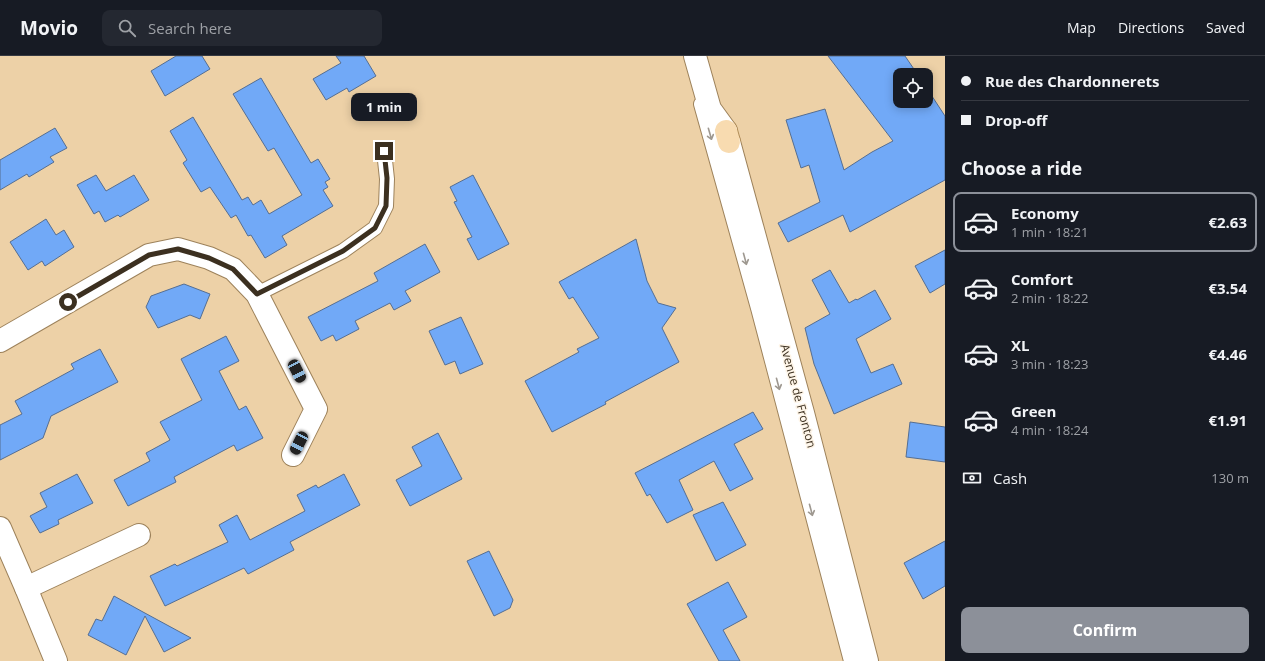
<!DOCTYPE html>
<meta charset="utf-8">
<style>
body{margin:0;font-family:"Open Sans",sans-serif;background:#242831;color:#f1f3f6;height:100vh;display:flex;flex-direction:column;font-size:15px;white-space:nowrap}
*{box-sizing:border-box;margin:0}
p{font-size:13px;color:#9ea1a6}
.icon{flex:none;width:22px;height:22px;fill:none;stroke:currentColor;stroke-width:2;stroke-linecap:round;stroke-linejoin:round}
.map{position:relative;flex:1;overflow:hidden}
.drawer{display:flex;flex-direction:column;background:#171b24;width:320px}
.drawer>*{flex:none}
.guide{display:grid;align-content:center;height:88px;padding:0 16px;background:#171b24}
.tools{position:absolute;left:893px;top:12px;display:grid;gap:8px}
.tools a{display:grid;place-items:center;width:40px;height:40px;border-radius:8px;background:#171b24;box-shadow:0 2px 10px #0003;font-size:20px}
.end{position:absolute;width:18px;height:18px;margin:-9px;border:5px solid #3c3020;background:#fff;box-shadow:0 0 0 2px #fff}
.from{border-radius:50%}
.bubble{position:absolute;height:28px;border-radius:8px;background:#171b24;box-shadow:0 2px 10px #0003;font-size:13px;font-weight:700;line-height:28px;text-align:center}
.car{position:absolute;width:12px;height:24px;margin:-12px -6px;border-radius:5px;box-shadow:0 0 3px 1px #0007;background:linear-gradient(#222 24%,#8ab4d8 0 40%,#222 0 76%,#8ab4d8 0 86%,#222 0)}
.guide b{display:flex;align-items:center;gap:14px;height:38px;font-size:15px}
.guide b+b{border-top:1px solid #363941}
.guide i{width:10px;height:10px;background:#f1f3f6}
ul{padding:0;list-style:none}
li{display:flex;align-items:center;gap:12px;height:60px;margin:0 8px 6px;padding:0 8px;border:2px solid transparent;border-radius:8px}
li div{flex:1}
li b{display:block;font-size:15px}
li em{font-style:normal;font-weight:700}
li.on{border-color:#8c9099}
li>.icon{width:36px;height:36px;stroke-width:1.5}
h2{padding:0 16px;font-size:18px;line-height:48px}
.pay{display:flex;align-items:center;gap:10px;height:44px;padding:0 16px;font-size:15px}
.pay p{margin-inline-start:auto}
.action{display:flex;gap:8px;margin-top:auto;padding:8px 16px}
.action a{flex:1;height:46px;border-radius:8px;background:#8c9099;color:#fff;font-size:16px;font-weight:700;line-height:46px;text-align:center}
header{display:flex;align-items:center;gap:24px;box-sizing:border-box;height:56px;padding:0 20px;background:#171b24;border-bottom:1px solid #363941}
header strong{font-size:19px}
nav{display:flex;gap:22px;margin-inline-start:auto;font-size:14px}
.search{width:280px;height:36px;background:#242831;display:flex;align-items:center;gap:10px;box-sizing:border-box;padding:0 14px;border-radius:8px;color:#9ea1a6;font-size:15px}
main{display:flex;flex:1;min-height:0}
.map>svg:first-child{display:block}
</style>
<header>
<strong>Movio</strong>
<div class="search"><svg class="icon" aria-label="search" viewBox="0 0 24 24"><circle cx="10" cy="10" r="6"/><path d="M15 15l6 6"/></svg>Search here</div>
<nav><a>Map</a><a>Directions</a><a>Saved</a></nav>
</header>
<main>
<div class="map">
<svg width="945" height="605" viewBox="0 0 945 605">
<rect width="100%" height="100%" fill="#edd1a7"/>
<g fill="#71a9f7" stroke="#556e92">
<path d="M 176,0 L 202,0 L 210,13 L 165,40 L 151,15 Z"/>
<path d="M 336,0 L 364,0 L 376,20 L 349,36 L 347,32 L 326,44 L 313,23 L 341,7 Z"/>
<path d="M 828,0 L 905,0 L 918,19 L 900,19 L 900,45 L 926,45 L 926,31 L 945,60 L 945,124 L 850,176 L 843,159 L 788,186 L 778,167 L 820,146 L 809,109 L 801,112 L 786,64 L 825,53 L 844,114 L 872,96 L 893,85 Z"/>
<path d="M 261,22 L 311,107 L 318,103 L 330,123 L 325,126 L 328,131 L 323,134 L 333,150 L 282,180 L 287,189 L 265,202 L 251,179 L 248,180 L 236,159 L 231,162 L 210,131 L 201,136 L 183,107 L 187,104 L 170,75 L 193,61 L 242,144 L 248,141 L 253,149 L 261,144 L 269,158 L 302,139 L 274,92 L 268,95 L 233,38 Z"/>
<path d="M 55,72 L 67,92 L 50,101 L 54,106 L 29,121 L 27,118 L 0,134 L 0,104 Z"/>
<path d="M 96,119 L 106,135 L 134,119 L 149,144 L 120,161 L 118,159 L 105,166 L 99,155 L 94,158 L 77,129 Z"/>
<path d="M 473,119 L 509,188 L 478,204 L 467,183 L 472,181 L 454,146 L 457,145 L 450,131 Z"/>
<path d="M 46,163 L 56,179 L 64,174 L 74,191 L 45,210 L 42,205 L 28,214 L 10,186 Z"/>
<path d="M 636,183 L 647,225 L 658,247 L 676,252 L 662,272 L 679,306 L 605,346 L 606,348 L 552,376 L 525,325 L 579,296 L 577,293 L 599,282 L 573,241 L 569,243 L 559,226 Z"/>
<path d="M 425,188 L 440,216 L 405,235 L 411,245 L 394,254 L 390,247 L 355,265 L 359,273 L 336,285 L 333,279 L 321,285 L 308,261 L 378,225 L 374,217 Z"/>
<path d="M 945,194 L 945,228 L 930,237 L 915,210 Z"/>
<path d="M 830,214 L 849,247 L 856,243 L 857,244 L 875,234 L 891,263 L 856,283 L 871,317 L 893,308 L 902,328 L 834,358 L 814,308 L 805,272 L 830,258 L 812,224 Z"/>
<path d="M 184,228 L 210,238 L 200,263 L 190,259 L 158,272 L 146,251 L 151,240 Z"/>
<path d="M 461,261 L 483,308 L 460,318 L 455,305 L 445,309 L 429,275 Z"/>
<path d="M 226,280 L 239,305 L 219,315 L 239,354 L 246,350 L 263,382 L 237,395 L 234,389 L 174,421 L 176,426 L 128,450 L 114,424 L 150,405 L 146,397 L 170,384 L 160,366 L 202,344 L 181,303 Z"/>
<path d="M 100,293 L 118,326 L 51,360 L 43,382 L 0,404 L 0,369 L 22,358 L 15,345 L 74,313 L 71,308 Z"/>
<path d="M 753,356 L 763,373 L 734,388 L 753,423 L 730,435 L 714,405 L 679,424 L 693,454 L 667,467 L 650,438 L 647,440 L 635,417 Z"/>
<path d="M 910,366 L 945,371 L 945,406 L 906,401 Z"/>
<path d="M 438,377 L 462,423 L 410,450 L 396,424 L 422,410 L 412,391 Z"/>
<path d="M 77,418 L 93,447 L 58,464 L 59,468 L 40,477 L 30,460 L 47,451 L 40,437 Z"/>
<path d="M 344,418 L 360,449 L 290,486 L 294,494 L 248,518 L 244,512 L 165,550 L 150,520 L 175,508 L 177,510 L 228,486 L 219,469 L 237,459 L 250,484 L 305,455 L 297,439 L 316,429 L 318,432 Z"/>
<path d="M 723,446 L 746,489 L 716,505 L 693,459 Z"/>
<path d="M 945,485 L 945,530 L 923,543 L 904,507 Z"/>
<path d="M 489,495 L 513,544 L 510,552 L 494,560 L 467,505 Z"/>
<path d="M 728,526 L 747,561 L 723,574 L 740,605 L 719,605 L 687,548 Z"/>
<path d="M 114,540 L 143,556 L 191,582 L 164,596 L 145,560 L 126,599 L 88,579 L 96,563 L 102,565 Z"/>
</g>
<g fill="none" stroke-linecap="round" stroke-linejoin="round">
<defs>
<g id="service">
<path d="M 701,48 L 758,252 L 851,605"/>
<path d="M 257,238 L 343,195 L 375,172 L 386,150 L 387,123 L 384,95"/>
</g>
<g id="minor">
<path d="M 0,285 L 149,199 L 178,193 L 209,202 L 233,213 L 257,238 L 316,353 L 293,399"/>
<path d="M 0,472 L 26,532 L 56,605"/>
<path d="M 26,532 L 139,479"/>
</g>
<g id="secondary">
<path d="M 695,0 L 710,53 L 726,75"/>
<path d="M 729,86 L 803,357 L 867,605"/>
</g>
<path id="primary" d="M 726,75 L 729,86"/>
</defs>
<use href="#service" stroke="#9d825b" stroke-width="16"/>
<use href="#minor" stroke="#9d825b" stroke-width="24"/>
<use href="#secondary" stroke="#9d825b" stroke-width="24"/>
<use href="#primary" stroke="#b4905b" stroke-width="24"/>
<use href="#service" stroke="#fff" stroke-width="14"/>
<use href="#minor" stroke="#fff" stroke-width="22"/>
<use href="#secondary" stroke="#fff" stroke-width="22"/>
<use href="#primary" stroke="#f8dbb0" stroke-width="22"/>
</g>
<defs><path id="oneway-shaft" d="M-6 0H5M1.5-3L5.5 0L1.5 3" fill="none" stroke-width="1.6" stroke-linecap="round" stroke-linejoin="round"/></defs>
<g stroke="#9e9890">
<use href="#oneway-shaft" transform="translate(710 78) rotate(74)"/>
<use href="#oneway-shaft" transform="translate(745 203) rotate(75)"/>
<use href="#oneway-shaft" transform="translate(778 328) rotate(75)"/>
<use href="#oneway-shaft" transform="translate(811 454) rotate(75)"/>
</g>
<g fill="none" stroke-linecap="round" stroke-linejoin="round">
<path stroke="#3c3020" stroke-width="5" d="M 68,246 L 149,199 L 178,193 L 209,202 L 233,213 L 257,238 L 343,195 L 375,172 L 386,150 L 387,122 L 384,95"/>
</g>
<g text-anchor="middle" stroke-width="3" stroke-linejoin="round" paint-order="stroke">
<g font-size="12" fill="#3c3020" stroke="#fef5e8">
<text transform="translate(798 340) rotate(75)" y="4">Avenue de Fronton</text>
</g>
</g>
</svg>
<div class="tools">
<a><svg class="icon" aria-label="locate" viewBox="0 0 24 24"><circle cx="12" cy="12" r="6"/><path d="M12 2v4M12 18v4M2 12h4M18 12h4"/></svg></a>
</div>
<i class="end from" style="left:68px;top:246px"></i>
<i class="end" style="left:384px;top:95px"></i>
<div class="bubble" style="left:351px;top:37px;width:66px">1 min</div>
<i class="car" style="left:297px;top:315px;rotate:153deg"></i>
<i class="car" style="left:299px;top:387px;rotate:207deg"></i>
</div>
<section class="drawer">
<div class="guide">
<b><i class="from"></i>Rue des Chardonnerets</b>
<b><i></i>Drop-off</b>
</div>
<h2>Choose a ride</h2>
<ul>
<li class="on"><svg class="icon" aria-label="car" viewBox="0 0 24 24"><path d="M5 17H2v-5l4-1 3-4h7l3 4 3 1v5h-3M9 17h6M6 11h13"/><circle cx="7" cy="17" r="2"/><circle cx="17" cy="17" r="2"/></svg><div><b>Economy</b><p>1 min · 18:21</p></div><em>€2.63</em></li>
<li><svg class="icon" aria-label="car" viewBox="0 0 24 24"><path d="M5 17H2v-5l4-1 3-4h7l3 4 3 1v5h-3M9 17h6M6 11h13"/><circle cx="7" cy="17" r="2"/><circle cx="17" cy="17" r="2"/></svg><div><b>Comfort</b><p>2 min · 18:22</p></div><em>€3.54</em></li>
<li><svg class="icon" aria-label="car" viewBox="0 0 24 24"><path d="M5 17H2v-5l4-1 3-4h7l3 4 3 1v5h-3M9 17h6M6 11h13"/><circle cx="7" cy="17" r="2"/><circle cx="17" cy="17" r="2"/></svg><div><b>XL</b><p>3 min · 18:23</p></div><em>€4.46</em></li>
<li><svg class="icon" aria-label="car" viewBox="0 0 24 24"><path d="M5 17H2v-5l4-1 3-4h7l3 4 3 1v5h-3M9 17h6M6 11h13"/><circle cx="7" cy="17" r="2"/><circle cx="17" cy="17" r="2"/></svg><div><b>Green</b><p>4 min · 18:24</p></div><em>€1.91</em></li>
</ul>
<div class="pay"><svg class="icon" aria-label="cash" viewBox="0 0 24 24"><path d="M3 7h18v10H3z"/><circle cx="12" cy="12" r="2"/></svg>Cash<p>130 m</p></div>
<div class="action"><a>Confirm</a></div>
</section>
</main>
